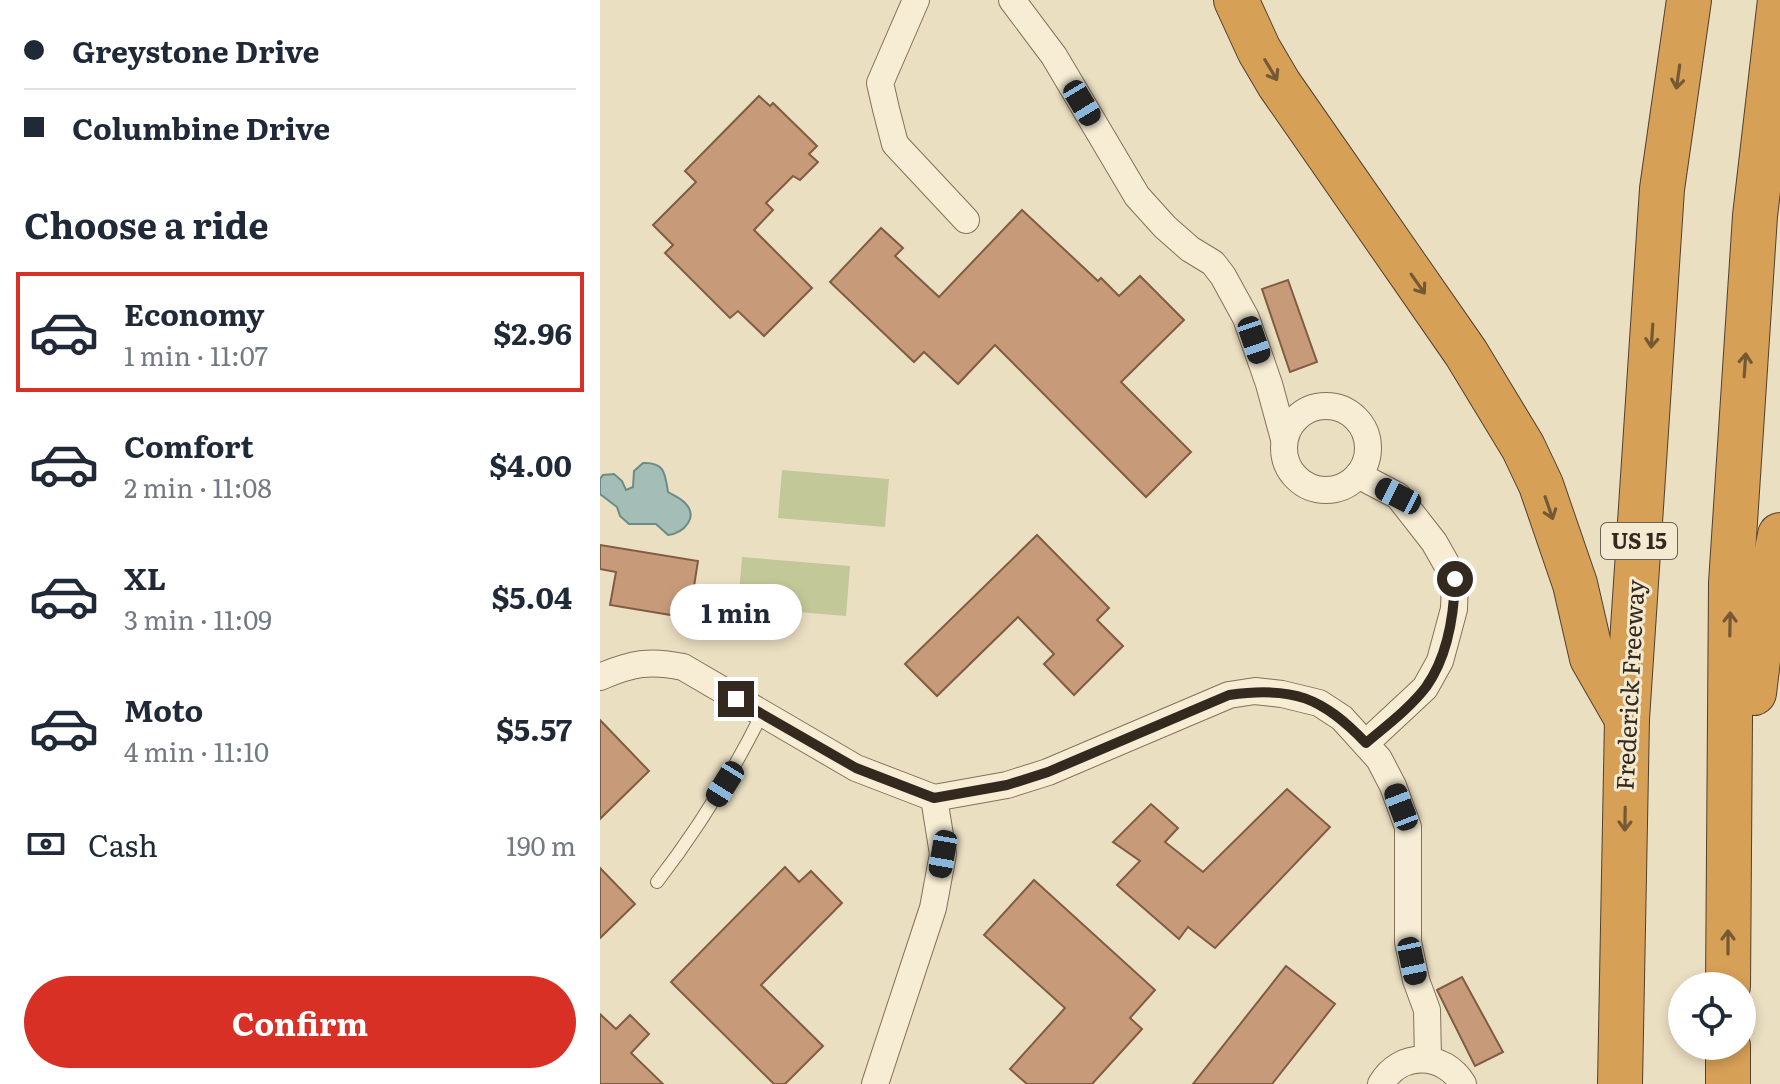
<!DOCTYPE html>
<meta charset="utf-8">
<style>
body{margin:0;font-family:Literata,serif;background:#f2f2f3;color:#1f2937;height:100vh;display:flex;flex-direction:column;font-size:30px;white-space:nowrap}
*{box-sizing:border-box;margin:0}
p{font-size:26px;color:#747a83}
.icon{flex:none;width:44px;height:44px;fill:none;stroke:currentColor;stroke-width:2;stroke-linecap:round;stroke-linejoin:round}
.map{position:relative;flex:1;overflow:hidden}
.drawer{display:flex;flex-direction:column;background:#fff;width:600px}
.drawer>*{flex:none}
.hud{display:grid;align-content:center;height:176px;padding:0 24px;background:#fff}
.fabs{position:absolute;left:1068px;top:972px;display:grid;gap:16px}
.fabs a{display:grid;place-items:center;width:88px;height:88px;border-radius:50%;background:#fff;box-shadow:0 4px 12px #0003;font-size:40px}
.end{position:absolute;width:36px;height:36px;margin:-18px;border:10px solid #34291e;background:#fff;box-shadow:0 0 0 4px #fff}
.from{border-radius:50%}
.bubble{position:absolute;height:56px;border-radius:28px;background:#fff;box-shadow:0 4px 12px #0003;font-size:26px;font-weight:700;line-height:56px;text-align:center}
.car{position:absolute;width:24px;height:48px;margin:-24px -12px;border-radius:10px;box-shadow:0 0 6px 2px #0007;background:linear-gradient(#222 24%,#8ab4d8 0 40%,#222 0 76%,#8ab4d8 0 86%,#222 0)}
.hud b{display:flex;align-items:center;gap:28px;height:76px;font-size:30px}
.hud b+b{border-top:2px solid #e0e1e3}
.hud i{width:20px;height:20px;background:#1f2937}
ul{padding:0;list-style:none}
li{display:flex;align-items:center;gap:24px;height:120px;margin:0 16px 12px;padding:0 8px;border:4px solid transparent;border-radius:0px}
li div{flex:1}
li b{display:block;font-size:30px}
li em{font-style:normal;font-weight:700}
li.on{border-color:#d93025}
li>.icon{width:72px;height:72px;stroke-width:1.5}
h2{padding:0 24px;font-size:36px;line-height:96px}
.pay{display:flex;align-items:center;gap:20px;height:88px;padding:0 24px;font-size:30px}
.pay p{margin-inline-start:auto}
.button{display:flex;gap:16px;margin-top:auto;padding:16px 24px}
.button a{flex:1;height:92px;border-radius:48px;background:#d93025;color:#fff;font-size:32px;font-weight:700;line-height:92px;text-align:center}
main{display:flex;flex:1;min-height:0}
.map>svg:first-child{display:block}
</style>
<main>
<section class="drawer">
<div class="hud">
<b><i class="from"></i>Greystone Drive</b>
<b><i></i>Columbine Drive</b>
</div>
<h2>Choose a ride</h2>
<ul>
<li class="on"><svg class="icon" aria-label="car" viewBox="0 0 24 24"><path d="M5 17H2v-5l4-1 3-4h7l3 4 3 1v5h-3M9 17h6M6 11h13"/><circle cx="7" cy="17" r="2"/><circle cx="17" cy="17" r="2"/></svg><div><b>Economy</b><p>1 min · 11:07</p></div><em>$2.96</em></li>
<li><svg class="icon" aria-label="car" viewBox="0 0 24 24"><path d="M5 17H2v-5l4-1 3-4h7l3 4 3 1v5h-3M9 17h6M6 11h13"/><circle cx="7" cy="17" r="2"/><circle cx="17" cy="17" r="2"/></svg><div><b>Comfort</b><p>2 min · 11:08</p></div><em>$4.00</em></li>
<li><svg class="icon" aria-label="car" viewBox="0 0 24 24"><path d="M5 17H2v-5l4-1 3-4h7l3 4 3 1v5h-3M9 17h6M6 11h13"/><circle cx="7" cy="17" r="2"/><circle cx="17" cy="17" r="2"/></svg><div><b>XL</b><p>3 min · 11:09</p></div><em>$5.04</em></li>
<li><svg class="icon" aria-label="car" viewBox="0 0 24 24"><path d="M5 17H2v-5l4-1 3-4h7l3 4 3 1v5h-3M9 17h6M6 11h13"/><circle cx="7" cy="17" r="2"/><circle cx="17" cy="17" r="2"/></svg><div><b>Moto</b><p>4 min · 11:10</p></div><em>$5.57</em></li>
</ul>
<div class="pay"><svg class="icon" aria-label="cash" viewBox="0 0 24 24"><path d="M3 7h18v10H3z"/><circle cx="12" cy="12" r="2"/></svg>Cash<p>190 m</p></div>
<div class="button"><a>Confirm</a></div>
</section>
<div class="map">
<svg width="1180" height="1084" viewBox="0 0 1180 1084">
<rect width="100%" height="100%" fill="#ebdfc2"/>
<g fill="#c2c897">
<path d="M 182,470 L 289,479 L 285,527 L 178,518 Z"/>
<path d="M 142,557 L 250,566 L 246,616 L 138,607 Z"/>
</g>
<path fill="#a4beb7" stroke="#6c8b84" stroke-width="2" d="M 43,463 C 65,462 65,474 68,492 C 73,495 81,498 85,503 C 99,517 84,533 68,535 L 56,524 L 29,524 L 20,516 L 17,507 L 0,494 L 0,479 L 3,475 L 14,474 L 22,481 L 26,490 L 33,487 L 34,471 Z"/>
<g fill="#c79b7a" stroke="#815c41" stroke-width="2">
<path d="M 159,96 L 170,106 L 173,103 L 217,146 L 209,154 L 218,162 L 200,180 L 193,176 L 166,203 L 173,210 L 154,230 L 212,288 L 164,336 L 138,311 L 130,318 L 65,253 L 73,245 L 53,225 L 96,182 L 85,171 Z"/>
<path d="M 422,210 L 498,281 L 501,278 L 519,296 L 540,276 L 584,320 L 521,382 L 591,452 L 546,497 L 395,345 L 358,384 L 324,352 L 314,362 L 230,282 L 281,228 L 303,248 L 295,256 L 339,297 Z"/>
<path d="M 688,280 L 717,362 L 690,372 L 662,289 Z"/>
<path d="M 437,535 L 509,608 L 497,620 L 523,646 L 474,695 L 444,664 L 454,654 L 418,617 L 337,696 L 305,664 Z"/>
<path d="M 0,545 L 98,561 L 89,618 L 10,605 L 16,572 L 0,569 Z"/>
<path d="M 0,720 L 49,771 L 0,819 Z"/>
<path d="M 687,789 L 730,827 L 615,948 L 588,927 L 579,939 L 517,885 L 540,861 L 513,842 L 551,804 L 578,828 L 565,842 L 603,872 Z"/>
<path d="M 185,867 L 199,882 L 211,871 L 242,903 L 161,985 L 223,1046 L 185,1084 L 174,1084 L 71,982 Z"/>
<path d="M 0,868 L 35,904 L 0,938 Z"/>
<path d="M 434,880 L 555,990 L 530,1018 L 542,1029 L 492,1084 L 427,1084 L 410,1069 L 465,1008 L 384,935 Z"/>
<path d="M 686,966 L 735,1004 L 672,1084 L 593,1084 Z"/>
<path d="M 862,977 L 903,1052 L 875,1066 L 837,990 Z"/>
<path d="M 0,1014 L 16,1029 L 30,1015 L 49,1034 L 31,1053 L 63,1084 L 0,1084 Z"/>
</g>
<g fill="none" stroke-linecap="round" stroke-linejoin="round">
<defs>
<path id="lane" d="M 57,882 C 98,829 132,774 162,714"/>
<g id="street">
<path d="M 316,0 L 280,83 L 286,109 L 295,144 L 366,220"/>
<path d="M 412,0 L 454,56 L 537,196 L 565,227 L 590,249 L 613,263 L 623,276 L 646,318 L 669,384 L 684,439"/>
<circle cx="726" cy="448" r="42"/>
<path d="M 758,475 L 798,496 L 834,542 L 855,579 L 854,609 L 840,661 L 825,688 L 766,743"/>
<path d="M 0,677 C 32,663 50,660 83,667 L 256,768 L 334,798 L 407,785 L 448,772 L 629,695 L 655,691 L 682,694 L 719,703 L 742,718 L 779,759 L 793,786 L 808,827 L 808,942 L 816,980 L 827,1010 L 828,1059"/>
<path d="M 275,1084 L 333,908 L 343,854 L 334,798"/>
<path d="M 781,1084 C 800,1051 844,1052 863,1084"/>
</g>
<g id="highway">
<path d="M 636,0 L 659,50 L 679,84 L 866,353 L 923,447 L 941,485 L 975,584 L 992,658 L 1027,719"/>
<path d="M 1154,693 L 1163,619 L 1180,535"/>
<path d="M 1128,986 L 1131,583 L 1155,216 L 1180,0"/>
<path d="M 1128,1046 L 1128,1084"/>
<path d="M 1020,1084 L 1027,719 L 1062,189 L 1089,0"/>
</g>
</defs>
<use href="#lane" stroke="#84715a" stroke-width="14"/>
<use href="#street" stroke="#84715a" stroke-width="28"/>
<use href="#highway" stroke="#523f2e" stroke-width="46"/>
<use href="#lane" stroke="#f6edd4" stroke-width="12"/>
<use href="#street" stroke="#f6edd4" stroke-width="26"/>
<use href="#highway" stroke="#d6a057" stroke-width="44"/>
</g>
<defs><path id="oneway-shaft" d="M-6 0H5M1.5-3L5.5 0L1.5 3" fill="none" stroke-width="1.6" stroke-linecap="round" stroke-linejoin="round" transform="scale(2)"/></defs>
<g stroke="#755935">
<use href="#oneway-shaft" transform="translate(671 70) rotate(59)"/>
<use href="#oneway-shaft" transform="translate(1078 77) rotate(98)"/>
<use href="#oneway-shaft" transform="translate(818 284) rotate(55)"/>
<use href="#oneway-shaft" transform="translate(1052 336) rotate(94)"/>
<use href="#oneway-shaft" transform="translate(1145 365) rotate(-86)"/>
<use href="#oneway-shaft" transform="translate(949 508) rotate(71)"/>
<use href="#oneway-shaft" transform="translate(1130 624) rotate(-89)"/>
<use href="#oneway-shaft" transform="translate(1025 819) rotate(91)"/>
<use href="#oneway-shaft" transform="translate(1128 942) rotate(-90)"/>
</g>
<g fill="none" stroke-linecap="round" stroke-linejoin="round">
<path stroke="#34291e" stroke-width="10" d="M 136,699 L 256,768 L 334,798 L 407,785 L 448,772 L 629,695 C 693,686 722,697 766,743 C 786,726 810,708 826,687 C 848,656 854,616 855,579"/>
</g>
<g text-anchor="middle" stroke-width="6" stroke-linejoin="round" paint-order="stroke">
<rect fill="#f3ead1" stroke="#6d6354" stroke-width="2" x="1001" y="523" width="76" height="36" rx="6"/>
<g font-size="22" font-weight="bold" fill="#34291e">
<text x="1039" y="549">US 15</text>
</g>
<g font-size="24" fill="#34291e" stroke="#f3ead1">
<text transform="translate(1031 685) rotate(-87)" y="8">Frederick Freeway</text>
</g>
</g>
</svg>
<div class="fabs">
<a><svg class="icon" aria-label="locate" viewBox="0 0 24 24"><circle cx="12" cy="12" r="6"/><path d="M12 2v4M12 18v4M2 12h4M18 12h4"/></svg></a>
</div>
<i class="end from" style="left:855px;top:579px"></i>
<i class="end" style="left:136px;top:699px"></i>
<div class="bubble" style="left:70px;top:584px;width:132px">1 min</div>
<i class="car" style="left:482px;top:103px;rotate:149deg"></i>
<i class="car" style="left:654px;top:340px;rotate:161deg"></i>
<i class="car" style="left:798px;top:496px;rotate:297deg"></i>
<i class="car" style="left:125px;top:784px;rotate:212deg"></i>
<i class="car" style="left:801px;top:807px;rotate:339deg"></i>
<i class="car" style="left:343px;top:854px;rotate:190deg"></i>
<i class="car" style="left:812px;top:961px;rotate:168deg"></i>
</div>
</main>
